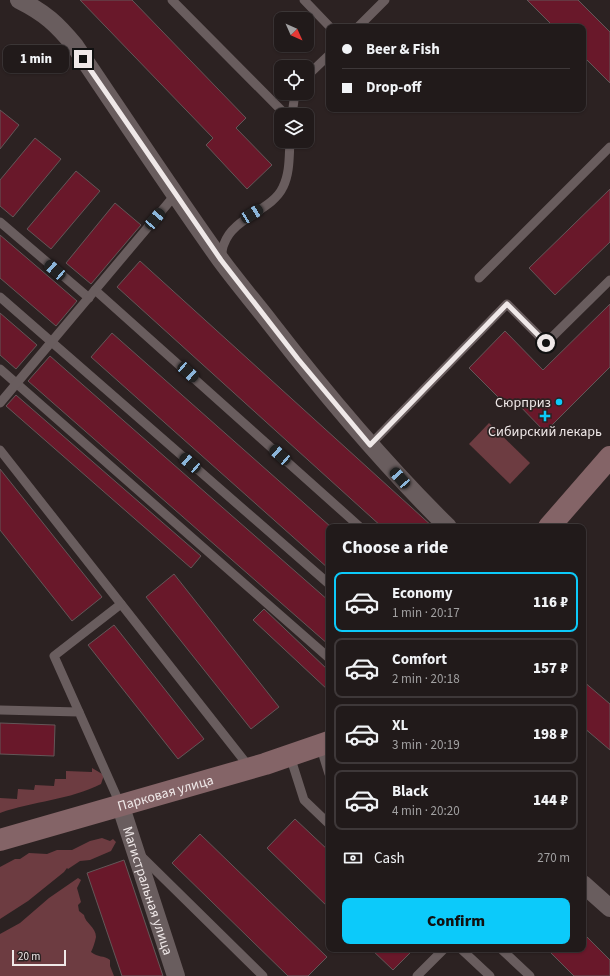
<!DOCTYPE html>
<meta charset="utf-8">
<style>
body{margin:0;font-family:"Source Sans 3",sans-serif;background:#2d2727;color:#f1f3f6;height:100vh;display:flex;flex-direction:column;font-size:15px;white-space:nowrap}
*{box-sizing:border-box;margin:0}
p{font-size:13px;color:#a2a1a2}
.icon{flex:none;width:22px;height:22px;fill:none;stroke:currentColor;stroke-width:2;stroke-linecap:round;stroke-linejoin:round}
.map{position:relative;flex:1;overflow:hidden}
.sheet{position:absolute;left:326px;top:524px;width:260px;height:428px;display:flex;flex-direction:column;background:#211a1a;border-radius:8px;box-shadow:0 1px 3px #0004,0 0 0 1px #3e3839}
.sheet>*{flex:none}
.banner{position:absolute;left:326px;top:24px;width:260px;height:88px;border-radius:8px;box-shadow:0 1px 3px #0004,0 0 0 1px #3e3839;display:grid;align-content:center;height:88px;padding:0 16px;background:#211a1a}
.needle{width:26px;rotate:135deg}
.controls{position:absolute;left:274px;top:12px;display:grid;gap:8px}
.controls a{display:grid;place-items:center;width:40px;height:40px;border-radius:8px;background:#211a1a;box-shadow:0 1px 3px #0004,0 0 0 1px #3e3839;font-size:20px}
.scale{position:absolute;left:12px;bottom:10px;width:54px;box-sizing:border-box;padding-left:4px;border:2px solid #efe8e8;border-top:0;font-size:11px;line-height:14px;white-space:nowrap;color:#efe8e8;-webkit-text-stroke:3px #2c2222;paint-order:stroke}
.end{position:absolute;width:18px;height:18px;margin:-9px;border:5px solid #efe8e8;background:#111;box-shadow:0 0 0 2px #111}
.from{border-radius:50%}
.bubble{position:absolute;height:28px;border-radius:8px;background:#211a1a;box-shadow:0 1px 3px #0004,0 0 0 1px #3e3839;font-size:13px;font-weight:800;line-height:28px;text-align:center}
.car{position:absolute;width:12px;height:24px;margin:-12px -6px;border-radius:5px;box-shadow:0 0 3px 1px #0007;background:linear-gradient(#222 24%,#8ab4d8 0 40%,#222 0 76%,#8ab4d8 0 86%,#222 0)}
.banner b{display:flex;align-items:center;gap:14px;height:38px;font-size:15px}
.banner b+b{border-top:1px solid #3e3839}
.banner i{width:10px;height:10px;background:#f1f3f6}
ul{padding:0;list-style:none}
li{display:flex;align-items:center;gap:12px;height:60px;margin:0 8px 6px;padding:0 8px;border:2px solid #3e3839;border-radius:8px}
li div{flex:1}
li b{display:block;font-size:15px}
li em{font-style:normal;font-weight:800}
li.active{border-color:#0ccafa}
li>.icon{width:36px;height:36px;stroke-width:1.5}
h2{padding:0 16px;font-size:18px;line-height:48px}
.pay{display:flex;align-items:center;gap:10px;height:44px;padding:0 16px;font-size:15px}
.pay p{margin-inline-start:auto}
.button{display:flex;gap:8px;margin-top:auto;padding:8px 16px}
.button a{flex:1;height:46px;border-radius:8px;background:#0ccafa;color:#111;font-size:16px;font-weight:800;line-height:46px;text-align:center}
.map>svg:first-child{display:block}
</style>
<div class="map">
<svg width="610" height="976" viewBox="0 0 610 976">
<rect width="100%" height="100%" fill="#2c2222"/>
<g fill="#6d3c41">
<path d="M 489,423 L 530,463 L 510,484 L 469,444 Z"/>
<path d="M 92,768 L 104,775 L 101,784 C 70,800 33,801 0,813 L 0,798 L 17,799 L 18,789 L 34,790 L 35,785 L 54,786 L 55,779 L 66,779 L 66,771 L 92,772 Z"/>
<path d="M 102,838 L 110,841 L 113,839 L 116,842 L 111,851 L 90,860 L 80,861 L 68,869 L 67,868 L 64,872 L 28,901 L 0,919 L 0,867 L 15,859 L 20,859 L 29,853 L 47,854 L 57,850 L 72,850 L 90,841 Z"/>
<path d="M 78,878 L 81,880 L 77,888 L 81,902 L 78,905 L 79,911 L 84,915 C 85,923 96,927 96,937 C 95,942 93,948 91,952 C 98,958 104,955 110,960 L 110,966 L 114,976 L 0,976 L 0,934 L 20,923 L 49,898 Z"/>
</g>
<g fill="#69182a" stroke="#635758">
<path d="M 80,0 L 132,0 L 246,118 L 236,128 L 272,165 L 247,189 L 206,145 L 213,138 Z"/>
<path d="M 527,0 L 578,0 L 610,32 L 610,83 L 583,56 L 583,27 L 554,27 Z"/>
<path d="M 0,110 L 19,125 L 0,149 Z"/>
<path d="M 35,138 L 61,159 L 13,217 L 0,206 L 0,180 Z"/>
<path d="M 76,171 L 100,191 L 51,249 L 27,229 Z"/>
<path d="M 610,189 L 610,242 L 555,295 L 529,268 Z"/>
<path d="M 115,203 L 141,225 L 91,284 L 66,263 Z"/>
<path d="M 0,235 L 77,301 L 56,326 L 0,278 Z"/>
<path d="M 140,261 L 433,527 L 382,527 L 117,287 Z"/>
<path d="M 610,304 L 610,367 L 545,432 L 514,400 L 507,406 L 469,368 L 505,331 L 543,370 Z"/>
<path d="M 0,313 L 37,345 L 16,369 L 0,355 Z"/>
<path d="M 112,333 L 331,527 L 329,527 L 329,569 L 91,357 Z"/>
<path d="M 50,356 L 329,601 L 329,645 L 28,381 Z"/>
<path d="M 16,395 L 201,556 L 191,568 L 6,406 Z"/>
<path d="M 0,469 L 102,597 L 72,621 L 0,530 Z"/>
<path d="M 174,574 L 279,707 L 251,729 L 146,597 Z"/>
<path d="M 264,609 L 329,671 L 329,691 L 253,620 Z"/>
<path d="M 114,625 L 204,739 L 178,759 L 88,645 Z"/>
<path d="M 583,681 L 610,704 L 610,750 L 583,727 Z"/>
<path d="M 0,723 L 55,725 L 54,756 L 0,754 Z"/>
<path d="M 295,819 L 329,851 L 329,908 L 267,848 Z"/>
<path d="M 200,834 L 327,957 L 308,976 L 288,976 L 172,863 Z"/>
<path d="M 124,860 L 163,976 L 122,976 L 87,873 Z"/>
<path d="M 583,933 L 610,960 L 610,976 L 574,976 L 547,949 L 583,949 Z"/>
<path d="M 371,949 L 414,949 L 393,970 Z"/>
</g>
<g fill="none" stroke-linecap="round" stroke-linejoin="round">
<g stroke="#695d5e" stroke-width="9">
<path d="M 172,0 L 286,115"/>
<path d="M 304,0 L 330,27"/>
<path d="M 358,27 L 385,0"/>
<path d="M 307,76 L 329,55"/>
<path d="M 292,115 L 295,93"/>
<path d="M 0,222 L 89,298"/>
<path d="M 221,259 C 222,254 222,248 224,244 C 233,217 272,211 283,187 C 290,173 289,156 290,141"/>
<path d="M 479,278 L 610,147"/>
<path d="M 95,290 L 360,527"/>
<path d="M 0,297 L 329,584"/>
<path d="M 0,369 L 329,658"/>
<path d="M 0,403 L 175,195"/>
<path d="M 370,445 L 507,304 L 546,343 L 610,280"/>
<path d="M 0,450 L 250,768"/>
<path d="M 0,710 L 79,712 L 120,804"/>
<path d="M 79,712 L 54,656 L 121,604"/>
<path d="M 320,745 L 329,774"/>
<path d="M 290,756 L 304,800 L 329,824"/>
<path d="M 140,855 L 263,976"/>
<path d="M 461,949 L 490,976"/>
<path d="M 501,949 L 530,976"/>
<path d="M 417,976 L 444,949"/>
</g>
<g stroke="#695d5e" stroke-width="18">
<path d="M 19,0 C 45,13 57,24 75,46 C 123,117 170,189 220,259 C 236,281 254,302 271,324 C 326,395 384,464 448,527"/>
<path id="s1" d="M 120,804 L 176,976"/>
<path d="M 583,884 L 610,908"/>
</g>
<g stroke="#846467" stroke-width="22">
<path d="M 549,527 L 610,457"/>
<path id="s2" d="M 0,840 L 265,764 L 329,742"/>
</g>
</g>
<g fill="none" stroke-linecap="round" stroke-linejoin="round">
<path stroke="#efe8e8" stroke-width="5" d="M 83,59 L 221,260 L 298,359 L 370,445 L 507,304 L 546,343"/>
</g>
<g fill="#0ccafa" stroke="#2c2222" stroke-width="1.5">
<circle cx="559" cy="402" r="4"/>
<path d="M543 410h4v4h4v4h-4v4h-4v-4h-4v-4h4z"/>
</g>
<g text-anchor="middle" stroke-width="3.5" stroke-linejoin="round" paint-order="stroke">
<g font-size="14" fill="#efe8e8" stroke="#2c2222" text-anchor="end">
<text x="551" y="407">Сюрприз</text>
<text x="545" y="436" text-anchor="middle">Сибирский лекарь</text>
</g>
<g font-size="14" fill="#efe8e8" stroke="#2c2222">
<text dy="5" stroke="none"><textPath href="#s2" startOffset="172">Парковая улица</textPath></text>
<text dy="5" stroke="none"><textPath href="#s1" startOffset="91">Магистральная улица</textPath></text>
</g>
</g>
</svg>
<div class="controls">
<a><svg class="needle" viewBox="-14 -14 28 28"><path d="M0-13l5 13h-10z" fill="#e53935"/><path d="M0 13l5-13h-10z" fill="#a2a1a2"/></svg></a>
<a><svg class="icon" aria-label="locate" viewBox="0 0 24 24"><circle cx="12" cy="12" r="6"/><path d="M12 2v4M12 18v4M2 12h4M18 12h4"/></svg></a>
<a><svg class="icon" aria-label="layers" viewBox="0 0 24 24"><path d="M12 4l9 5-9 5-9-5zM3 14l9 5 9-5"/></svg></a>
</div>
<div class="scale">20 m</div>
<i class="end from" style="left:546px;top:343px"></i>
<i class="end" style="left:83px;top:59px"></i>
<div class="bubble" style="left:3px;top:45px;width:66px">1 min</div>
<i class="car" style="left:252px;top:214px;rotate:58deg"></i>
<i class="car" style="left:155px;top:219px;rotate:40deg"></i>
<i class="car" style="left:55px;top:270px;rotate:311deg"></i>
<i class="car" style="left:188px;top:372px;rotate:132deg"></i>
<i class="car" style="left:280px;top:455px;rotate:312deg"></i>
<i class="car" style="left:190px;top:463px;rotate:311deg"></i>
<i class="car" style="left:400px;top:478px;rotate:318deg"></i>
<div class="banner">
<b><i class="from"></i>Beer &amp; Fish</b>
<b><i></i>Drop-off</b>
</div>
<section class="sheet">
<h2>Choose a ride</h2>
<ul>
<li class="active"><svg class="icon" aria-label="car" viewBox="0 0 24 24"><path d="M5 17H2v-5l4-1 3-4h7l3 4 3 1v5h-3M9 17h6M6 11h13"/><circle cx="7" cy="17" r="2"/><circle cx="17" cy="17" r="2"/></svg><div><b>Economy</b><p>1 min · 20:17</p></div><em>116 ₽</em></li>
<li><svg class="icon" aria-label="car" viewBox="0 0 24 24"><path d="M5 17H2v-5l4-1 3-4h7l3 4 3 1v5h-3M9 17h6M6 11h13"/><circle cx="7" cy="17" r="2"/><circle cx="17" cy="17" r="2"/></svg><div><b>Comfort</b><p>2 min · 20:18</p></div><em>157 ₽</em></li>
<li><svg class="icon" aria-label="car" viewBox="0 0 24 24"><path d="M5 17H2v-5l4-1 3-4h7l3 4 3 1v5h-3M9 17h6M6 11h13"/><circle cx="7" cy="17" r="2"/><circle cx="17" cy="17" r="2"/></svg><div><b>XL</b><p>3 min · 20:19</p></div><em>198 ₽</em></li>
<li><svg class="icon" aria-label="car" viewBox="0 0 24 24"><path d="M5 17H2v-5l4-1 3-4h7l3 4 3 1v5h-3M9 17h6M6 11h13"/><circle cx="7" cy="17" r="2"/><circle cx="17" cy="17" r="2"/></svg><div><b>Black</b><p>4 min · 20:20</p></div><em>144 ₽</em></li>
</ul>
<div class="pay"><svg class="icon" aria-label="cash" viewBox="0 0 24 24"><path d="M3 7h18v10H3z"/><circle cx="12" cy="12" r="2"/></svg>Cash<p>270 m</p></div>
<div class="button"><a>Confirm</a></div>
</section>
</div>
